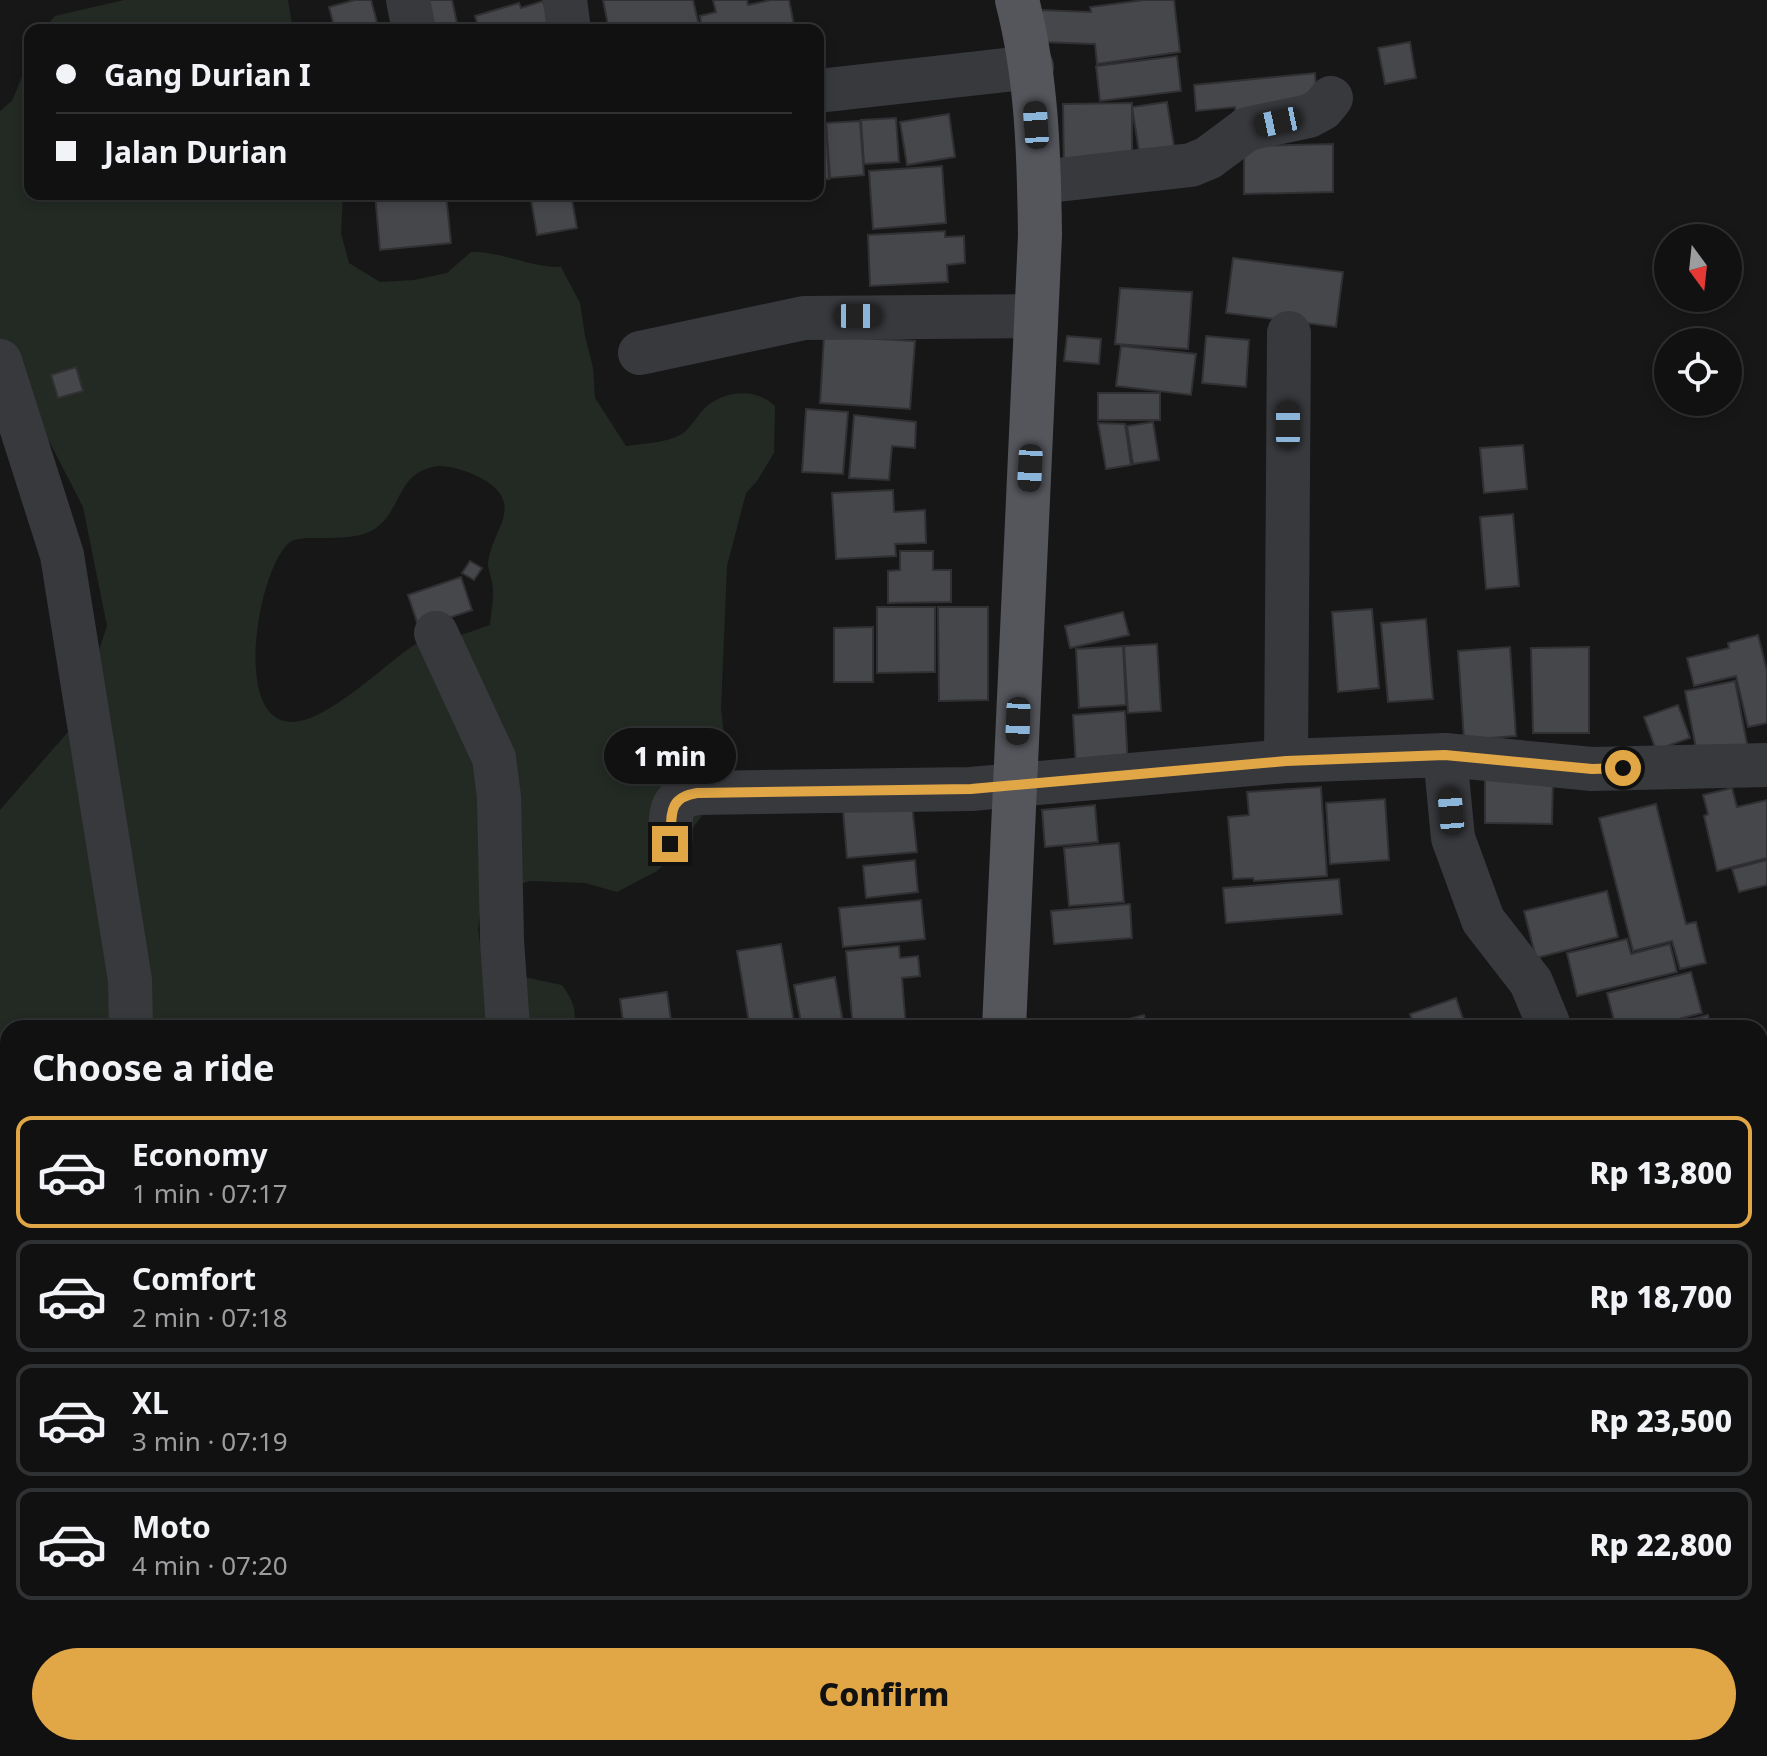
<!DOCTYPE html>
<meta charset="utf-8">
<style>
body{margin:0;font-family:"Noto Sans",sans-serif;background:#1e1f20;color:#f1f3f6;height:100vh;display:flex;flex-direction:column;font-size:30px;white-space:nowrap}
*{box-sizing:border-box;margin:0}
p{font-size:26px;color:#9c9d9f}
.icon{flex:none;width:44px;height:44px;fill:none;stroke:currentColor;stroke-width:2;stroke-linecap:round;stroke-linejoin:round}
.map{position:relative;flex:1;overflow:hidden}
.sheet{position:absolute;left:0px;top:1020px;width:1768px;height:736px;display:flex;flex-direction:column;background:#111112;border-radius:24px 24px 0 0;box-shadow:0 4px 12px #0003,0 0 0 2px #303132}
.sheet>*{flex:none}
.banner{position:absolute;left:24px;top:24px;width:800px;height:176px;border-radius:16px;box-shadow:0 4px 12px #0003,0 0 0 2px #303132;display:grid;align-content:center;height:176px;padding:0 32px;background:#111112}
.needle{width:52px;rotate:165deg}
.fabs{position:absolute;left:1654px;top:224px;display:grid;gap:16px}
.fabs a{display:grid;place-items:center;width:88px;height:88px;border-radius:50%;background:#111112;box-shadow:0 4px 12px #0003,0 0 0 2px #303132;font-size:40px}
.end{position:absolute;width:36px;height:36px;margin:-18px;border:10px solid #e1a746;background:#111;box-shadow:0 0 0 4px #111}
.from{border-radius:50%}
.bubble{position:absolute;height:56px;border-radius:28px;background:#111112;box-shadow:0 4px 12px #0003,0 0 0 2px #303132;font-size:26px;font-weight:800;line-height:56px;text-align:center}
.car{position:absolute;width:24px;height:48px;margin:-24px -12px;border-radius:10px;box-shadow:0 0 6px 2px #0007;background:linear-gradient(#222 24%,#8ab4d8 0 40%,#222 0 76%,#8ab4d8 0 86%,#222 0)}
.banner b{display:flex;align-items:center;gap:28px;height:76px;font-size:30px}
.banner b+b{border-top:2px solid #303132}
.banner i{width:20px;height:20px;background:#f1f3f6}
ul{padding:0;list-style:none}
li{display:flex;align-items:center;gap:24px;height:112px;margin:0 16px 12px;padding:0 16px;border:4px solid #303132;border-radius:16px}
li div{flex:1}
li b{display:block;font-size:30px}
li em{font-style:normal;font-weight:800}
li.selected{border-color:#e1a746}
li>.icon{width:72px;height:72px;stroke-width:1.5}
h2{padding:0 32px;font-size:36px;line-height:96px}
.primary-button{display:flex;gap:16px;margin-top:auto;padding:16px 32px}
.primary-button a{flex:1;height:92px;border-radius:48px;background:#e1a746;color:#111;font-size:32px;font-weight:800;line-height:92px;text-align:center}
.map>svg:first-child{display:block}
</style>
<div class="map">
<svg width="1767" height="1756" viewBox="0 0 1767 1756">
<rect width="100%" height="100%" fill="#171718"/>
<g fill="#232a24" fill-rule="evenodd">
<path d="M 124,0 L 288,0 L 293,30 L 43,30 L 55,16 Z"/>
<path d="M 30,57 L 30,194 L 343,194 L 341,233 L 349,263 L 380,282 L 414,280 L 447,273 L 471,252 C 502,251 530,268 561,267 L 580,303 L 585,336 L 593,368 L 595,398 L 626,446 C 641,444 661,443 676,437 C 692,431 697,412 711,403 C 732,389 758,390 775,406 L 774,453 L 757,481 L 746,493 L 727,566 L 721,709 L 725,743 L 707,809 L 668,861 L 657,871 L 617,892 L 585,883 L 530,881 L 501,890 L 480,912 L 478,929 L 480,944 L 499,972 L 562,985 C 572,999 578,1011 573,1028 L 8,1028 L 8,1149 L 0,1149 L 0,810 L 74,725 L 107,626 L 83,507 L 47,437 L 0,402 L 0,111 L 12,101 ZM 439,466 C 457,467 470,472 486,481 C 525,506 491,531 488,564 C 488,570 491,575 492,582 C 495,595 491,612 490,625 C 472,631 455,638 437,642 C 429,644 421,641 414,645 C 384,665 327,722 292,722 C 231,723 258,567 290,542 C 303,533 350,544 373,530 C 403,512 395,471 439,466 Z"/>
<path d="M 8,1285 L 8,1748 L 240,1748 L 236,1756 L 0,1756 L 0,1286 Z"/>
</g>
<g fill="#46474b" stroke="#313134" stroke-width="2">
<path d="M 355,0 L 371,0 L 379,30 L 335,30 L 329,7 Z"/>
<path d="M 423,0 L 452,0 L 457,23 L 430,29 Z"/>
<path d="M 603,0 L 693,0 L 700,30 L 609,30 Z"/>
<path d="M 713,0 L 747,0 L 748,5 L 771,0 L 789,0 L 795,30 L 702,30 L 700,16 L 716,12 Z"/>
<path d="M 1144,0 L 1174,0 L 1180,52 L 1097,64 L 1095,44 L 1040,42 L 1042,10 L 1091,12 L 1090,7 Z"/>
<path d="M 543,1 L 550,24 L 529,30 L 479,30 L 475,16 L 519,3 L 521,8 Z"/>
<path d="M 1410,42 L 1416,78 L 1385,84 L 1378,48 Z"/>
<path d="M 1177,56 L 1181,91 L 1100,101 L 1096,66 Z"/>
<path d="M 1315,73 L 1317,99 L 1236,119 L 1235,107 L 1196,111 L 1194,85 Z"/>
<path d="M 1167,102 L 1177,165 L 1142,170 L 1132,107 Z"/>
<path d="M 1132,103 L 1132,169 L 1064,170 L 1063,104 Z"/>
<path d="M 949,114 L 955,157 L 907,165 L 900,122 Z"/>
<path d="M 896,118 L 899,162 L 864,164 L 861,120 Z"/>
<path d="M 860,121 L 864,175 L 830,178 L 826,123 Z"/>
<path d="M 818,123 L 826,123 L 829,179 L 818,180 Z"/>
<path d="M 1333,144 L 1333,192 L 1244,194 L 1244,146 Z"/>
<path d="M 942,166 L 946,223 L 873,229 L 869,171 Z"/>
<path d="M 375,194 L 446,194 L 451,243 L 380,250 Z"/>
<path d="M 530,194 L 571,194 L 577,228 L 537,235 Z"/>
<path d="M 945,231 L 945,237 L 964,236 L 965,263 L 947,265 L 948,282 L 870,286 L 868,235 Z"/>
<path d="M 1233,258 L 1343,272 L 1336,327 L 1226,313 Z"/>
<path d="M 1120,288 L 1192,292 L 1188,349 L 1115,344 Z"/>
<path d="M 824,336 L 915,341 L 910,409 L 820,403 Z"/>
<path d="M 1067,336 L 1101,339 L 1099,364 L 1064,361 Z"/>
<path d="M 1206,336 L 1249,340 L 1246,387 L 1202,383 Z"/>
<path d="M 1121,346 L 1196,354 L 1191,395 L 1116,386 Z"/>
<path d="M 76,367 L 83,391 L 58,398 L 51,375 Z"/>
<rect x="1098" y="393" width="62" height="27"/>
<path d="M 806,409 L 848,412 L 843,474 L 802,472 Z"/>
<path d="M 854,415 L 916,422 L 915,448 L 892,446 L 889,480 L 849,478 Z"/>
<path d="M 1153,422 L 1159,460 L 1133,464 L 1127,426 Z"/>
<path d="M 1098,423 L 1125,424 L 1131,465 L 1106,469 Z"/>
<path d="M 1523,445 L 1527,489 L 1484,493 L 1480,448 Z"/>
<path d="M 893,490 L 894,512 L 925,510 L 926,543 L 895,544 L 896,556 L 836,559 L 832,493 Z"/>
<path d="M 1513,514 L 1519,586 L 1486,589 L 1480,517 Z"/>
<path d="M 900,551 L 933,551 L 933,570 L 951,570 L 951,602 L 888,603 L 888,571 L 900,570 Z"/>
<path d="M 470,561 L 482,568 L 474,580 L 462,573 Z"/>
<path d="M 461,577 L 472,610 L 419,628 L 408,595 Z"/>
<path d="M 877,607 L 935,607 L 935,672 L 877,673 Z"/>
<path d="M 938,607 L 988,607 L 988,700 L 939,701 Z"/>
<path d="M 1372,609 L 1379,688 L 1338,692 L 1332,612 Z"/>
<path d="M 1123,612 L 1129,635 L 1070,648 L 1065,626 Z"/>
<path d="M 1426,619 L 1433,699 L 1388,702 L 1381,623 Z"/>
<path d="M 873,627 L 873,682 L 834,682 L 834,628 Z"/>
<path d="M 1758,635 L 1767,671 L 1767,723 L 1748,727 L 1736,676 L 1694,686 L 1687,658 L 1729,648 L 1728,643 Z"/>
<path d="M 1157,644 L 1161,711 L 1128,713 L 1124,646 Z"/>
<path d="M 1123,646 L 1126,705 L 1079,708 L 1076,649 Z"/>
<path d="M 1510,647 L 1516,736 L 1464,740 L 1458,651 Z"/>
<path d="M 1589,647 L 1589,733 L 1533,733 L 1531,648 Z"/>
<path d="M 1735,681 L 1748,749 L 1698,759 L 1685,691 Z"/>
<path d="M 1678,705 L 1690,738 L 1656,750 L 1644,717 Z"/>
<path d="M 1125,711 L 1128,766 L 1076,768 L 1073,715 Z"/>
<path d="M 1485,777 L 1553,779 L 1552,824 L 1485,823 Z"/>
<path d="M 1321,787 L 1327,876 L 1254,881 L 1253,878 L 1233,879 L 1228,817 L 1249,815 L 1247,792 Z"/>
<path d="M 1732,788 L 1737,807 L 1767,800 L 1767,858 L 1717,871 L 1704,816 L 1708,814 L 1703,795 Z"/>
<path d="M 1385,799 L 1389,860 L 1330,864 L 1326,803 Z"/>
<path d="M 1656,804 L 1686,924 L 1696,922 L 1706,963 L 1680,969 L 1672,941 L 1633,951 L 1599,818 Z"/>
<path d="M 912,805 L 917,852 L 847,858 L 843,811 Z"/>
<path d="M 1095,805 L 1098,842 L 1045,847 L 1042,810 Z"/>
<path d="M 1119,843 L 1124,902 L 1069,906 L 1064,848 Z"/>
<path d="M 915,860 L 918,892 L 866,898 L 863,866 Z"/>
<path d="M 1767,860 L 1767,885 L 1739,892 L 1732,869 Z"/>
<path d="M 1339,879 L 1342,914 L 1226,923 L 1223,888 Z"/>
<path d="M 1607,891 L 1618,937 L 1536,958 L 1524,911 Z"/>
<path d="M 921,900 L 925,939 L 843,947 L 839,908 Z"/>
<path d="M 1130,904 L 1132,938 L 1054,944 L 1051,911 Z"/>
<path d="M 1627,939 L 1631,954 L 1670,944 L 1677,972 L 1577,996 L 1567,953 Z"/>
<path d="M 781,944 L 795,1028 L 750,1028 L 737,951 Z"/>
<path d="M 899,946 L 900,958 L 918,956 L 920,976 L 902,978 L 906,1028 L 853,1028 L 846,951 Z"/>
<path d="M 1691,972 L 1702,1013 L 1643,1028 L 1616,1028 L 1607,993 Z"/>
<path d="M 835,977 L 844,1028 L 802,1028 L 794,985 Z"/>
<path d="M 667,992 L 672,1028 L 624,1028 L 620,999 Z"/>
<path d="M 1456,998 L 1466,1028 L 1415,1028 L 1410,1014 Z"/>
<path d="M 1144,1015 L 1147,1028 L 1095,1028 Z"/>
<path d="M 1708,1015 L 1711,1028 L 1656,1028 Z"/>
<path d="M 1767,1084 L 1767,1120 L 1760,1122 L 1760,1086 Z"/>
<path d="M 1767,1159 L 1767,1211 L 1760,1212 L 1760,1160 Z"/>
<path d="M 1767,1728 L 1767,1756 L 1761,1756 L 1760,1729 Z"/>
<path d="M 724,1748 L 792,1748 L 790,1756 L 723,1756 Z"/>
<path d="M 952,1748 L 1006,1748 L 1027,1754 L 950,1756 Z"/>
<path d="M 1161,1748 L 1198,1748 L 1168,1756 L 1164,1756 Z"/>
<path d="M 1228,1748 L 1265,1748 L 1265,1756 L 1230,1756 Z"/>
<rect x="1270" y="1748" width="41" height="8"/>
<rect x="1315" y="1748" width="49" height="8"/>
<rect x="1372" y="1748" width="51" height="8"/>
<rect x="1455" y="1748" width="52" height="8"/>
<rect x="1511" y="1748" width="45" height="8"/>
<path d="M 1691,1748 L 1723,1748 L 1724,1756 L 1692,1756 Z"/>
</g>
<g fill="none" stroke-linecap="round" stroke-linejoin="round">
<g stroke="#38393d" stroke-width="44">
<path d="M 408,0 L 414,30"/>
<path d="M 565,0 L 569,30"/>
<path d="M 818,91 L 1032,67"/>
<path d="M 1040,182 L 1191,165 L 1208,158 L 1247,129 L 1309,116 L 1322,109 L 1331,98"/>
<path d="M 640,353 L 804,318 L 1036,316"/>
<path d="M 0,361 L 62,555 L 130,980 L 131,1028"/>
<path d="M 436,633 L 494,758 L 499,797 L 502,940 L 508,1028"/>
<path d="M 1445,755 L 1592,769 L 1767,765"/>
<path d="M 1286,761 L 1289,333"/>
<path d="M 670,844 C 672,818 665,798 697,793 L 971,789 L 1286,761 L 1445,755 L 1453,838 L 1483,920 L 1531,982 L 1550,1028"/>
<path d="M 1760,1262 L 1767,1261"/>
<path d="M 0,1559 L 8,1551"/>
<path d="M 609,1748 L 653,1756"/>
<path d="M 265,1756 L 268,1748"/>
</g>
<g stroke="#54565c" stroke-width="44">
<path d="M 1004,1028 L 1040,235 C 1039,156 1037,77 1017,0"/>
<path d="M 1760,1650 L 1767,1651"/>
<path d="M 879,1756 L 881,1748"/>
</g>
</g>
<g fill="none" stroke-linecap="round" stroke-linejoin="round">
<path stroke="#e1a746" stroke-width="10" d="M 670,844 C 673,818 665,798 697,793 L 971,789 L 1286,761 L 1445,755 L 1592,769 L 1623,768"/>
</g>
</svg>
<div class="fabs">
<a><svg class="needle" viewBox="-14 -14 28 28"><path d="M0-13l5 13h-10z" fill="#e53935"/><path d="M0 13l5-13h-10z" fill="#9c9d9f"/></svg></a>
<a><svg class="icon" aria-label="locate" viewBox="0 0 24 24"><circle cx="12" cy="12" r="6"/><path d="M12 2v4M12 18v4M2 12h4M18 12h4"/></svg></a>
</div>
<i class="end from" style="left:1623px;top:768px"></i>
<i class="end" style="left:670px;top:844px"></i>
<div class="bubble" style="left:604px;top:728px;width:132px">1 min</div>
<i class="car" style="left:1278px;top:122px;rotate:258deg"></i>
<i class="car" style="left:1036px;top:125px;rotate:356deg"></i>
<i class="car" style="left:858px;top:316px;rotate:90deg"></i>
<i class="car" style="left:1288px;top:425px;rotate:0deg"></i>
<i class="car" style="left:1030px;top:468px;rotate:183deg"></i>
<i class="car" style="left:1018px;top:721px;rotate:182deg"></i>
<i class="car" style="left:1451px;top:811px;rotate:355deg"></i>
<div class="banner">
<b><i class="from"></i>Gang Durian I</b>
<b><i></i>Jalan Durian</b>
</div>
<section class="sheet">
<h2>Choose a ride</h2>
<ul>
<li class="selected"><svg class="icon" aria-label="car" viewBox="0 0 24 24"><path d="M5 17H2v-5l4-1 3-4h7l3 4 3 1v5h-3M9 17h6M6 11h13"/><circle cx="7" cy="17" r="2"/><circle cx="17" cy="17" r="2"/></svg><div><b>Economy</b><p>1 min · 07:17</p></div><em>Rp 13,800</em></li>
<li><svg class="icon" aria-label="car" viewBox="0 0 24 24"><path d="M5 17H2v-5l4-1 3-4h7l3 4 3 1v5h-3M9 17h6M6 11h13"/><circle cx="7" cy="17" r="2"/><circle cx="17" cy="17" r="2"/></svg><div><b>Comfort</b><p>2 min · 07:18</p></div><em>Rp 18,700</em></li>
<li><svg class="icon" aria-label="car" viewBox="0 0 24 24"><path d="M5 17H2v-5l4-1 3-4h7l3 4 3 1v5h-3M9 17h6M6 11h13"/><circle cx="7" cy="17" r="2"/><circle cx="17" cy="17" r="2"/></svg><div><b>XL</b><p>3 min · 07:19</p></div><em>Rp 23,500</em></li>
<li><svg class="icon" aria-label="car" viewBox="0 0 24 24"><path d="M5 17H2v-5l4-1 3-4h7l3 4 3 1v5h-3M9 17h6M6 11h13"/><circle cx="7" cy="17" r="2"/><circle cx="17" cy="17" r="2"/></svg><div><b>Moto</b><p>4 min · 07:20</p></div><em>Rp 22,800</em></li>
</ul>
<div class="primary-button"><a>Confirm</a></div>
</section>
</div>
